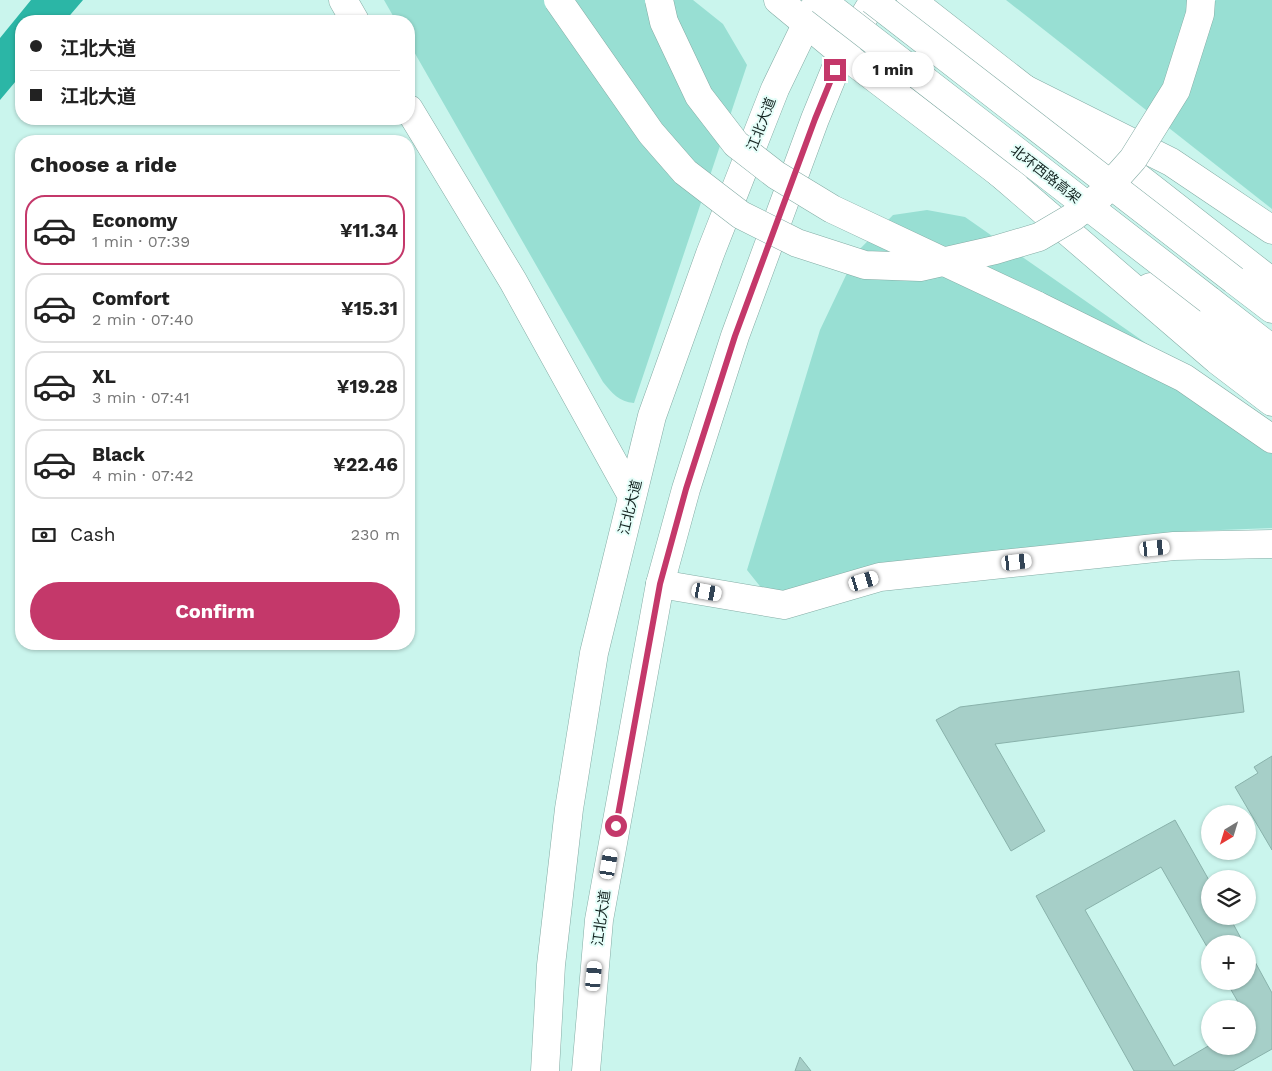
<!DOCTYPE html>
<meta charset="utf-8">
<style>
body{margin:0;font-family:"Work Sans","Noto Sans SC",sans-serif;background:#f6f6f6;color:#222;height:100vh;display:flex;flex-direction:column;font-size:19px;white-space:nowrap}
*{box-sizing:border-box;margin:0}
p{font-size:16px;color:#767676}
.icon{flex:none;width:28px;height:28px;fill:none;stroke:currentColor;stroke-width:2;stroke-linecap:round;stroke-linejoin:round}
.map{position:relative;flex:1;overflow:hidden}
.details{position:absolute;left:15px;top:135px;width:400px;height:515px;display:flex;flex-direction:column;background:#fff;border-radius:20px;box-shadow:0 1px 4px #0004}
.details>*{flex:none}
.top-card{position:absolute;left:15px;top:15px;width:400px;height:110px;border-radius:20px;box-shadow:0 1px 4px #0004;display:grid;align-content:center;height:110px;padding:0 15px;background:#fff}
.needle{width:32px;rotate:218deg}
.tools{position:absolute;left:1201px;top:805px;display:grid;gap:10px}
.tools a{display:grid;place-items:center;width:55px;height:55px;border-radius:50%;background:#fff;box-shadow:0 1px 4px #0004;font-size:25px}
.end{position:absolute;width:22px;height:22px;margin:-11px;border:6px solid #c4386a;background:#fff;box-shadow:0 0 0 2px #fff}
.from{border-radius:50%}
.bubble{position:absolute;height:35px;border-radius:18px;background:#fff;box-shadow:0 1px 4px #0004;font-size:16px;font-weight:700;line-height:35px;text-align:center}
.car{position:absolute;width:15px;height:30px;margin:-15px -8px;border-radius:6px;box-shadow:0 0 4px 1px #0007;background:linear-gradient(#fff 24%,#345 0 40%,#fff 0 76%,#345 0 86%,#fff 0)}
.top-card b{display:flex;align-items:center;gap:18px;height:48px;font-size:19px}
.top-card b+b{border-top:1px solid #e0e0e0}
.top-card i{width:12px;height:12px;background:#222}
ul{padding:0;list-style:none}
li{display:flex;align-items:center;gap:15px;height:70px;margin:0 10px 8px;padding:0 5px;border:2px solid #e0e0e0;border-radius:20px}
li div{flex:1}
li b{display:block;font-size:19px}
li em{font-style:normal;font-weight:700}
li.current{border-color:#c4386a}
li>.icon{width:45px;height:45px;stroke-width:1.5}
h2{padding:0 15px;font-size:22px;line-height:60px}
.pay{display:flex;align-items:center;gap:12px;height:55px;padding:0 15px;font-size:19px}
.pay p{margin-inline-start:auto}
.primary-button{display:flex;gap:10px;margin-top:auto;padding:10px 15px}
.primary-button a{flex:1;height:58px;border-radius:30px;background:#c4386a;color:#fff;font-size:20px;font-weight:700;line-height:58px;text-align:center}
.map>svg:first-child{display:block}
</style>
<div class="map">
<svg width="1272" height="1071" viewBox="0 0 1272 1071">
<rect width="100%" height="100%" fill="#caf5ed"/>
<g fill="#98dfd3">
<path d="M 384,0 L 693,0 L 723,24 L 747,65 L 634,403 C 619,402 612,393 603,382 L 409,43 L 409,21 L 396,21 Z"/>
<path d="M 1006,0 L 1272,0 L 1272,209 Z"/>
<path d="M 927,210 L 965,217 L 1272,431 L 1272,528 L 1194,531 L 1050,545 L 863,568 L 786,593 L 763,590 L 747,570 L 820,330 L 857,252 L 893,215 Z"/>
</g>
<path fill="#2bb6a6" d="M 31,0 L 83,0 L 65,21 L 21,21 L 21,75 L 0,100 L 0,38 Z"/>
<g fill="#a6cfc8" stroke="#89b2ab">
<path d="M 1239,671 L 1244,712 L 995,744 L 1045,831 L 1011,851 L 936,720 L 960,707 Z"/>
<path d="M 1272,756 L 1272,850 L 1235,787 L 1258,773 L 1254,767 Z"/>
<path d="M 1175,820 L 1210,882 L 1210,916 L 1229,916 L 1244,944 L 1210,944 L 1210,952 L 1161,867 L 1085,910 L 1174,1066 L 1210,1045 L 1248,1046 L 1248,1024 L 1250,1023 L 1248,1009 L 1242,1009 L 1226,981 L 1248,981 L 1248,949 L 1272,993 L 1272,1049 L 1233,1071 L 1134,1071 L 1036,896 Z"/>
<path d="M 800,1057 L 811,1071 L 795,1071 Z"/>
</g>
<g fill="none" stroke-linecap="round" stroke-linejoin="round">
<defs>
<g id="secondary">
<path d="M 343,0 L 355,21"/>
<path d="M 409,109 L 513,281 L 632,496"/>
</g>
<g id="primary">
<path d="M 778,0 L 842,53 L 1014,184"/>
<path d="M 911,0 L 1272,282"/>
<path d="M 1150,287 L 1272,380"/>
<path d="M 660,584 L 784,605 L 880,577 L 1174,546 L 1272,544"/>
<path d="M 545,1071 L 551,965 L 569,809 L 594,653 L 652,416 L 710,254 L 775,89 L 818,0"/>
<path d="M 586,1071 L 599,920 L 660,584 L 686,489 L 735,336 L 815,119 L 842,53 L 874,0"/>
</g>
<g id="highway">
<path d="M 1023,88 L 1171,162 L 1272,230"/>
<path d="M 996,170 L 1217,360 L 1272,402"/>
<path d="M 1234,280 L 1272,309"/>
<path d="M 1209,300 L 1272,349"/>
<path d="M 1036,305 L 1184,378 L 1272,439"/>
</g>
</defs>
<use href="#secondary" stroke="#84aca5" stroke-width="29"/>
<use href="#primary" stroke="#84aca5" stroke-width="29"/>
<use href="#highway" stroke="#84aca5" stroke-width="29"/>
<use href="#secondary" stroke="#fff" stroke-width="28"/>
<use href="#primary" stroke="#fff" stroke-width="28"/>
<use href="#highway" stroke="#fff" stroke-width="28"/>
<defs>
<g id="highway-bridge">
<path d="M 558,0 L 651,133 L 685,172 L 741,215 L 797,243 L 865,265 L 920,267 L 995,250 L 1039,237 L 1073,217 L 1101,195 L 1133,159 L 1176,90 L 1200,14 L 1201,0"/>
<path d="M 659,0 L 664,22 L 699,96 L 736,144 L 776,175 L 832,209 L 1036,305"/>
<path d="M 821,0 L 1209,300"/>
<path d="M 872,0 L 1234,280"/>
</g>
</defs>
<use href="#highway-bridge" stroke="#84aca5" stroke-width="29" stroke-linecap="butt"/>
<use href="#highway-bridge" stroke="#fff" stroke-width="28"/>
</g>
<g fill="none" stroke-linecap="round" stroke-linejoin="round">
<path stroke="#c4386a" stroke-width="6" d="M 616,826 L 660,584 L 686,489 L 735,336 L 815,119 L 835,70"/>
</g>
<g text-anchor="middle" stroke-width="4" stroke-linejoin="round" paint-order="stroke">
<g font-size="14" fill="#142421" stroke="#e5fef9">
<text transform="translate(761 124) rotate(-69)" y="5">江北大道</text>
<text transform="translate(1046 174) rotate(38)" y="5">北环西路高架</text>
<text transform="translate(630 507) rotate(-76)" y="5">江北大道</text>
<text transform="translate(601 918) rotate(-82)" y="5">江北大道</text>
</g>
</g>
</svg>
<div class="tools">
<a><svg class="needle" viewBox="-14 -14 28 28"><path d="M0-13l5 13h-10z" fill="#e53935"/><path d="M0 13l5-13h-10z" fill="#767676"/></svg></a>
<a><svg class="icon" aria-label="layers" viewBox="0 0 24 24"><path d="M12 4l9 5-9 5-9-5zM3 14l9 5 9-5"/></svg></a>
<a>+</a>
<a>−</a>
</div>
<i class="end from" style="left:616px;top:826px"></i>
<i class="end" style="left:835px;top:70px"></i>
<div class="bubble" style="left:852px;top:52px;width:82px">1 min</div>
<i class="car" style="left:1155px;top:548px;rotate:84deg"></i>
<i class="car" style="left:1017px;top:562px;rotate:84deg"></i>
<i class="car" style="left:864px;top:581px;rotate:73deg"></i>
<i class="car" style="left:707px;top:592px;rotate:100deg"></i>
<i class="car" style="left:609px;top:864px;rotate:10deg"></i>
<i class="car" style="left:594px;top:976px;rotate:5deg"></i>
<div class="top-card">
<b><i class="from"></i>江北大道</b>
<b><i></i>江北大道</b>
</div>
<section class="details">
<h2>Choose a ride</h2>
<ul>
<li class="current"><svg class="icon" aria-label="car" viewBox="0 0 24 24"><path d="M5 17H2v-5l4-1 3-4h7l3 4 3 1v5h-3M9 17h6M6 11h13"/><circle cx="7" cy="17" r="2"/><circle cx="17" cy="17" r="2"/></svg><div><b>Economy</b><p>1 min · 07:39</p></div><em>¥11.34</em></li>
<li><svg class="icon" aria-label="car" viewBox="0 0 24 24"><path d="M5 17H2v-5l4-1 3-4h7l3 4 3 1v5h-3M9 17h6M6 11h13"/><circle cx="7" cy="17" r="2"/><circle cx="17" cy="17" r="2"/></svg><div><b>Comfort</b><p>2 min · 07:40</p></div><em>¥15.31</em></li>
<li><svg class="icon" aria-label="car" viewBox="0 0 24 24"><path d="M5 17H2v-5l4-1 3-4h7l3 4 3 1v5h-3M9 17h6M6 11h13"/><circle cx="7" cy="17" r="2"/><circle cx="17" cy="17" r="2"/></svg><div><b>XL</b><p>3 min · 07:41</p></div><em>¥19.28</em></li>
<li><svg class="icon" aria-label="car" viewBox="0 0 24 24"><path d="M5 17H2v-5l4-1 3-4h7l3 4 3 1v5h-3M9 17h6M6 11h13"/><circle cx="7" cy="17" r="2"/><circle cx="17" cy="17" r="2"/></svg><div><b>Black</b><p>4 min · 07:42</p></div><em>¥22.46</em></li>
</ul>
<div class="pay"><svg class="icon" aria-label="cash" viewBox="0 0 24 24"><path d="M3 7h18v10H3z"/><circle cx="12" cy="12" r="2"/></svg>Cash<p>230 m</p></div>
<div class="primary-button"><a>Confirm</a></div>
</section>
</div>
